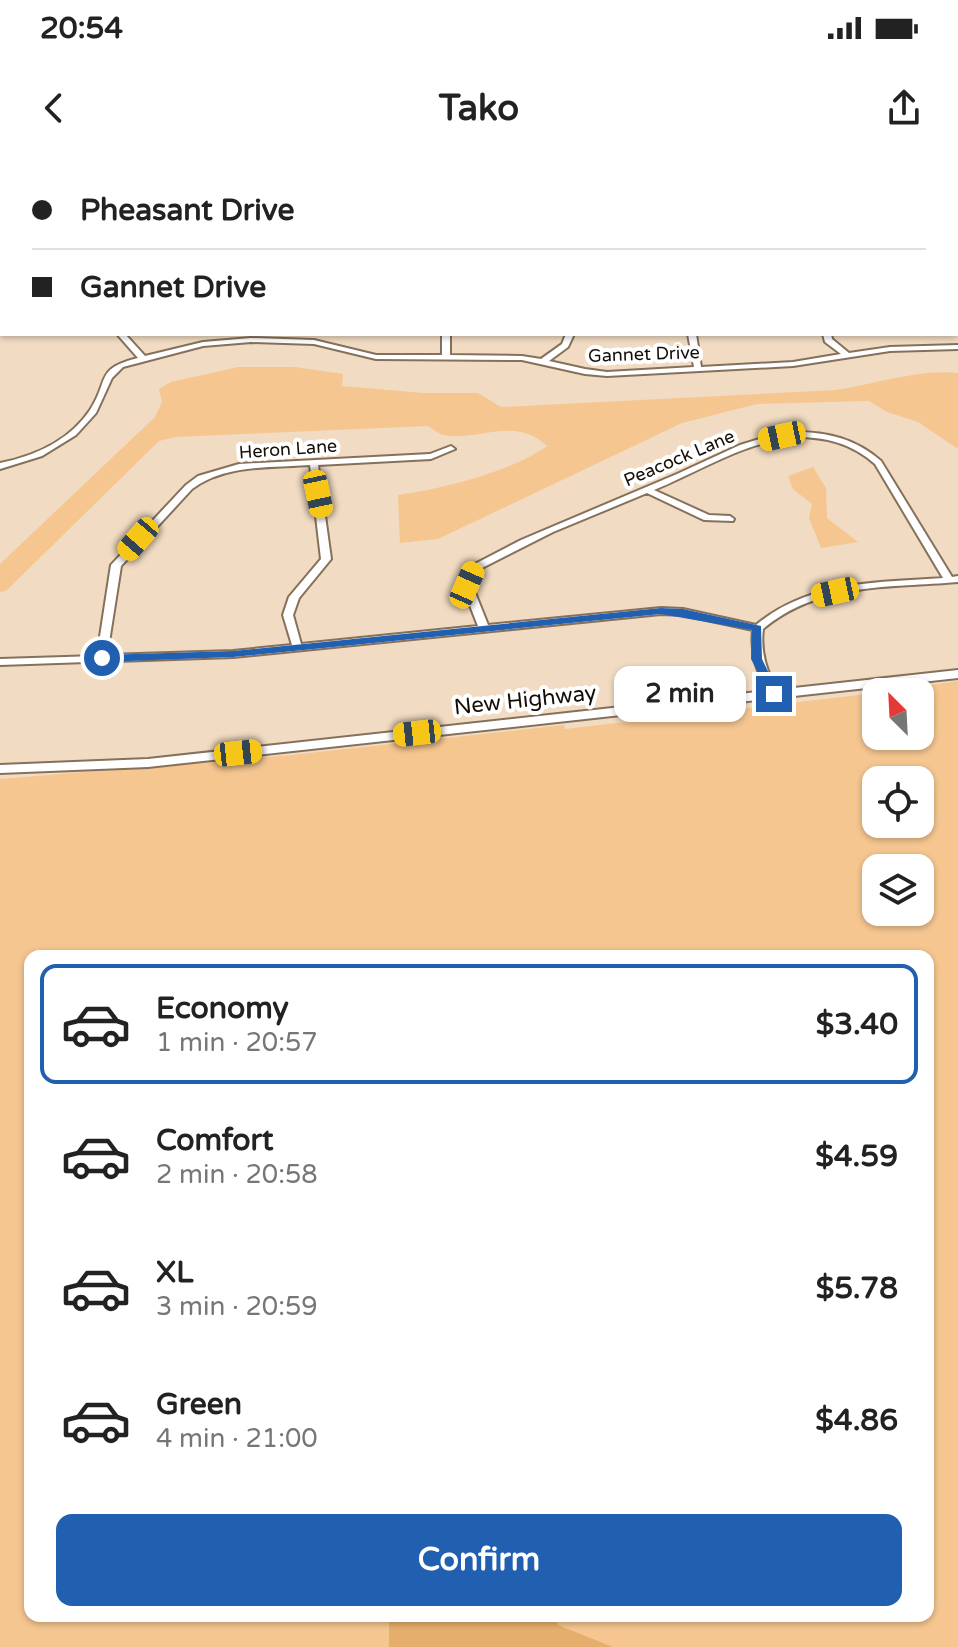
<!DOCTYPE html>
<meta charset="utf-8">
<style>
body{margin:0;font-family:"Varela Round",sans-serif;background:#f2f2f2;color:#222;height:100vh;display:flex;flex-direction:column;font-size:30px;white-space:nowrap}
*{box-sizing:border-box;margin:0}
p{font-size:26px;color:#767676}
.icon{flex:none;width:44px;height:44px;fill:none;stroke:currentColor;stroke-width:2;stroke-linecap:round;stroke-linejoin:round}
.map{position:relative;flex:1;overflow:hidden}
.details{position:absolute;left:24px;top:790px;width:910px;height:672px;display:flex;flex-direction:column;background:#fff;border-radius:16px;box-shadow:0 2px 6px #0004}
.details>*{flex:none}
.guide{position:absolute;left:0px;top:0px;width:958px;height:176px;box-shadow:0 2px 6px #0004;display:grid;align-content:center;height:176px;padding:0 32px;background:#fff}
.needle{width:52px;rotate:336deg}
.buttons{position:absolute;left:862px;top:518px;display:grid;gap:16px}
.buttons a{display:grid;place-items:center;width:72px;height:72px;border-radius:16px;background:#fff;box-shadow:0 2px 6px #0004;font-size:40px}
.end{position:absolute;width:36px;height:36px;margin:-18px;border:10px solid #215fb0;background:#fff;box-shadow:0 0 0 4px #fff}
.from{border-radius:50%}
.bubble{position:absolute;height:56px;border-radius:16px;background:#fff;box-shadow:0 2px 6px #0004;font-size:26px;font-weight:700;line-height:56px;text-align:center}
.car{position:absolute;width:24px;height:48px;margin:-24px -12px;border-radius:10px;box-shadow:0 0 6px 2px #0007;background:linear-gradient(#f5c518 24%,#345 0 40%,#f5c518 0 76%,#345 0 86%,#f5c518 0)}
.guide b{display:flex;align-items:center;gap:28px;height:76px;font-size:30px}
.guide b+b{border-top:2px solid #e0e0e0}
.guide i{width:20px;height:20px;background:#222}
ul{padding:14px 0 0;list-style:none}
li{display:flex;align-items:center;gap:24px;height:120px;margin:0 16px 12px;padding:0 16px;border:4px solid transparent;border-radius:16px}
li div{flex:1}
li b{display:block;font-size:30px}
li em{font-style:normal;font-weight:700}
li.selected{border-color:#215fb0}
li>.icon{width:72px;height:72px;stroke-width:1.5}
.button{display:flex;gap:16px;margin-top:auto;padding:16px 32px}
.button a{flex:1;height:92px;border-radius:16px;background:#215fb0;color:#fff;font-size:32px;font-weight:700;line-height:92px;text-align:center}
.status{display:flex;justify-content:space-between;align-items:center;height:56px;padding:0 40px;background:#fff;direction:ltr}
.status svg{height:22px;fill:currentColor}
header{display:flex;justify-content:space-between;align-items:center;height:104px;padding:0 32px;background:#fff;font-size:36px;font-weight:700}
.map>svg:first-child{display:block}
</style>
<div class="status"><b>20:54</b><svg viewBox="0 0 49 12"><path d="M0 12V9h3v3zM5 12V6h3v6zM10 12V3h3v9zM15 12V0h3v12zM26 1h20v11H26zM47 4h2v5h-2z"/></svg></div>
<header><svg class="icon" aria-label="back" viewBox="0 0 24 24"><path d="M15 5l-7 7 7 7"/></svg>Tako<svg class="icon" aria-label="share" viewBox="0 0 24 24"><path d="M12 15V3M7 8l5-5 5 5M5 13v7h14v-7"/></svg></header>
<div class="map">
<svg width="958" height="1487" viewBox="0 0 958 1487">
<rect width="100%" height="100%" fill="#f1dbc2"/>
<g fill="#f5c690" fill-rule="evenodd">
<path d="M 238,207 L 295,207 L 343,214 L 342,226 L 424,233 L 478,233 L 501,247 L 836,230 C 876,224 918,209 958,213 L 958,289 L 918,262 L 887,252 L 869,241 L 757,244 L 682,263 L 438,379 L 400,383 L 398,335 C 442,329 511,312 547,286 C 515,255 478,282 444,275 C 439,274 433,269 428,266 L 175,277 L 159,281 L 6,431 L 0,432 L 0,404 L 155,257 L 162,242 L 159,229 L 171,222 Z"/>
<path d="M 813,307 L 826,328 L 827,358 L 858,382 L 821,388 L 809,358 L 812,344 L 793,329 L 788,316 Z"/>
<path d="M 958,521 L 958,1487 L 0,1487 L 0,619 L 291,595 L 564,565 L 565,569 L 876,533 L 876,576 L 920,576 L 920,532 L 885,532 ZM 876,620 L 920,620 L 920,664 L 876,664 ZM 876,708 L 920,708 L 920,752 L 876,752 ZM 30,796 L 928,796 L 928,1456 L 30,1456 Z"/>
</g>
<path fill="#e6ae6d" d="M 389,1456 L 553,1456 L 558,1465 L 613,1487 L 389,1487 Z"/>
<g fill="none" stroke-linecap="round" stroke-linejoin="round">
<defs>
<g id="minor">
<path d="M 10,0 L 16,0 L 15,2 L 9,2 Z"/>
<rect x="253" y="0" width="6" height="2"/>
<path d="M 444,0 L 448,0 L 449,2 L 443,2 Z"/>
<rect x="919" y="0" width="6" height="2"/>
<rect x="0" y="34" width="2" height="4"/>
<rect x="956" y="41" width="2" height="4"/>
<path d="M 956,62 L 958,63 L 958,69 L 956,68 Z"/>
<rect x="956" y="76" width="2" height="4"/>
<rect x="0" y="91" width="2" height="4"/>
<rect x="956" y="115" width="2" height="4"/>
<rect x="0" y="122" width="2" height="10"/>
<path d="M 117,174 L 125,174 L 145,196 L 203,182 L 251,178 L 314,180 L 376,195 L 442,195 L 442,174 L 450,174 L 450,195 L 522,196 L 541,199 L 562,184 L 566,174 L 574,174 L 568,187 L 549,201 L 585,209 L 607,212 L 694,207 L 688,174 L 696,174 L 701,207 L 793,202 L 841,194 L 825,182 L 823,174 L 831,174 L 832,179 L 849,193 L 890,187 L 958,185 L 958,189 L 890,191 L 793,206 L 607,216 L 585,214 L 522,200 L 376,199 L 314,184 L 251,182 L 203,186 L 123,207 L 112,218 L 96,253 L 76,275 L 42,296 L 0,309 L 0,303 C 35,296 70,280 90,250 C 110,220 94,209 138,198 Z"/>
<path d="M 795,272 C 828,272 856,279 881,301 L 952,417 L 958,416 L 958,422 C 890,428 819,422 763,469 C 760,493 767,513 779,534 L 778,536 L 770,536 C 758,515 750,495 753,470 L 683,455 L 661,454 L 233,497 L 0,505 L 0,499 L 97,496 L 111,405 L 186,325 L 198,316 L 239,304 L 430,294 L 451,286 L 455,289 L 431,299 L 318,305 L 331,399 L 299,438 L 293,455 L 301,484 L 478,466 L 462,425 L 471,406 L 521,380 L 677,314 L 740,285 L 769,276 ZM 795,277 C 826,277 851,283 875,304 L 943,418 C 877,423 810,420 756,465 L 683,449 L 661,448 L 488,465 L 472,425 L 478,410 L 553,372 L 647,333 L 704,360 L 733,361 L 734,359 L 730,356 L 709,355 L 654,330 C 700,311 744,282 795,277 ZM 310,305 L 321,399 L 289,437 L 283,455 L 292,485 L 233,491 L 107,495 L 121,406 L 192,329 C 225,304 271,308 310,305 Z"/>
</g>
<path id="tertiary" d="M 958,510 L 958,518 L 148,607 L 0,613 L 0,605 L 148,599 Z"/>
<g id="primary">
<path d="M 266,0 L 610,0 L 265,2 Z"/>
<path d="M 958,1 L 958,7 L 956,7 L 956,2 L 952,2 Z"/>
<rect x="0" y="6" width="2" height="6"/>
</g>
</defs>
<use href="#minor" stroke="#85715b" stroke-width="4"/>
<use href="#tertiary" stroke="#85715b" stroke-width="4"/>
<use href="#primary" stroke="#85715b" stroke-width="4"/>
<use href="#minor" fill="#fff" fill-rule="evenodd"/>
<use href="#tertiary" fill="#fff" fill-rule="evenodd"/>
<use href="#primary" fill="#fff" fill-rule="evenodd"/>
</g>
<path fill="#215fb0" d="M 661,448 L 683,449 L 761,466 L 762,499 L 779,534 L 778,536 L 770,536 L 751,499 L 752,470 L 661,454 L 233,497 L 102,502 L 96,498 L 102,495 L 233,491 Z"/>
<g text-anchor="middle" stroke-width="8" stroke-linejoin="round" paint-order="stroke">
<g font-size="18" fill="#150e06" stroke="#fff">
<text transform="translate(644 194) rotate(-2)" y="6">Gannet Drive</text>
<text transform="translate(288 289) rotate(-4)" y="6">Heron Lane</text>
<text transform="translate(679 298) rotate(-23)" y="6">Peacock Lane</text>
</g>
<g font-size="22" fill="#150e06" stroke="#fff">
<text transform="translate(525 539) rotate(-6)" y="8">New Highway</text>
</g>
</g>
</svg>
<div class="buttons">
<a><svg class="needle" viewBox="-14 -14 28 28"><path d="M0-13l5 13h-10z" fill="#e53935"/><path d="M0 13l5-13h-10z" fill="#767676"/></svg></a>
<a><svg class="icon" aria-label="locate" viewBox="0 0 24 24"><circle cx="12" cy="12" r="6"/><path d="M12 2v4M12 18v4M2 12h4M18 12h4"/></svg></a>
<a><svg class="icon" aria-label="layers" viewBox="0 0 24 24"><path d="M12 4l9 5-9 5-9-5zM3 14l9 5 9-5"/></svg></a>
</div>
<i class="end from" style="left:102px;top:498px"></i>
<i class="end" style="left:774px;top:534px"></i>
<div class="bubble" style="left:614px;top:506px;width:132px">2 min</div>
<i class="car" style="left:782px;top:276px;rotate:258deg"></i>
<i class="car" style="left:318px;top:334px;rotate:168deg"></i>
<i class="car" style="left:138px;top:379px;rotate:221deg"></i>
<i class="car" style="left:467px;top:425px;rotate:24deg"></i>
<i class="car" style="left:835px;top:432px;rotate:258deg"></i>
<i class="car" style="left:417px;top:573px;rotate:264deg"></i>
<i class="car" style="left:238px;top:593px;rotate:84deg"></i>
<div class="guide">
<b><i class="from"></i>Pheasant Drive</b>
<b><i></i>Gannet Drive</b>
</div>
<section class="details">
<ul>
<li class="selected"><svg class="icon" aria-label="car" viewBox="0 0 24 24"><path d="M5 17H2v-5l4-1 3-4h7l3 4 3 1v5h-3M9 17h6M6 11h13"/><circle cx="7" cy="17" r="2"/><circle cx="17" cy="17" r="2"/></svg><div><b>Economy</b><p>1 min · 20:57</p></div><em>$3.40</em></li>
<li><svg class="icon" aria-label="car" viewBox="0 0 24 24"><path d="M5 17H2v-5l4-1 3-4h7l3 4 3 1v5h-3M9 17h6M6 11h13"/><circle cx="7" cy="17" r="2"/><circle cx="17" cy="17" r="2"/></svg><div><b>Comfort</b><p>2 min · 20:58</p></div><em>$4.59</em></li>
<li><svg class="icon" aria-label="car" viewBox="0 0 24 24"><path d="M5 17H2v-5l4-1 3-4h7l3 4 3 1v5h-3M9 17h6M6 11h13"/><circle cx="7" cy="17" r="2"/><circle cx="17" cy="17" r="2"/></svg><div><b>XL</b><p>3 min · 20:59</p></div><em>$5.78</em></li>
<li><svg class="icon" aria-label="car" viewBox="0 0 24 24"><path d="M5 17H2v-5l4-1 3-4h7l3 4 3 1v5h-3M9 17h6M6 11h13"/><circle cx="7" cy="17" r="2"/><circle cx="17" cy="17" r="2"/></svg><div><b>Green</b><p>4 min · 21:00</p></div><em>$4.86</em></li>
</ul>
<div class="button"><a>Confirm</a></div>
</section>
</div>
